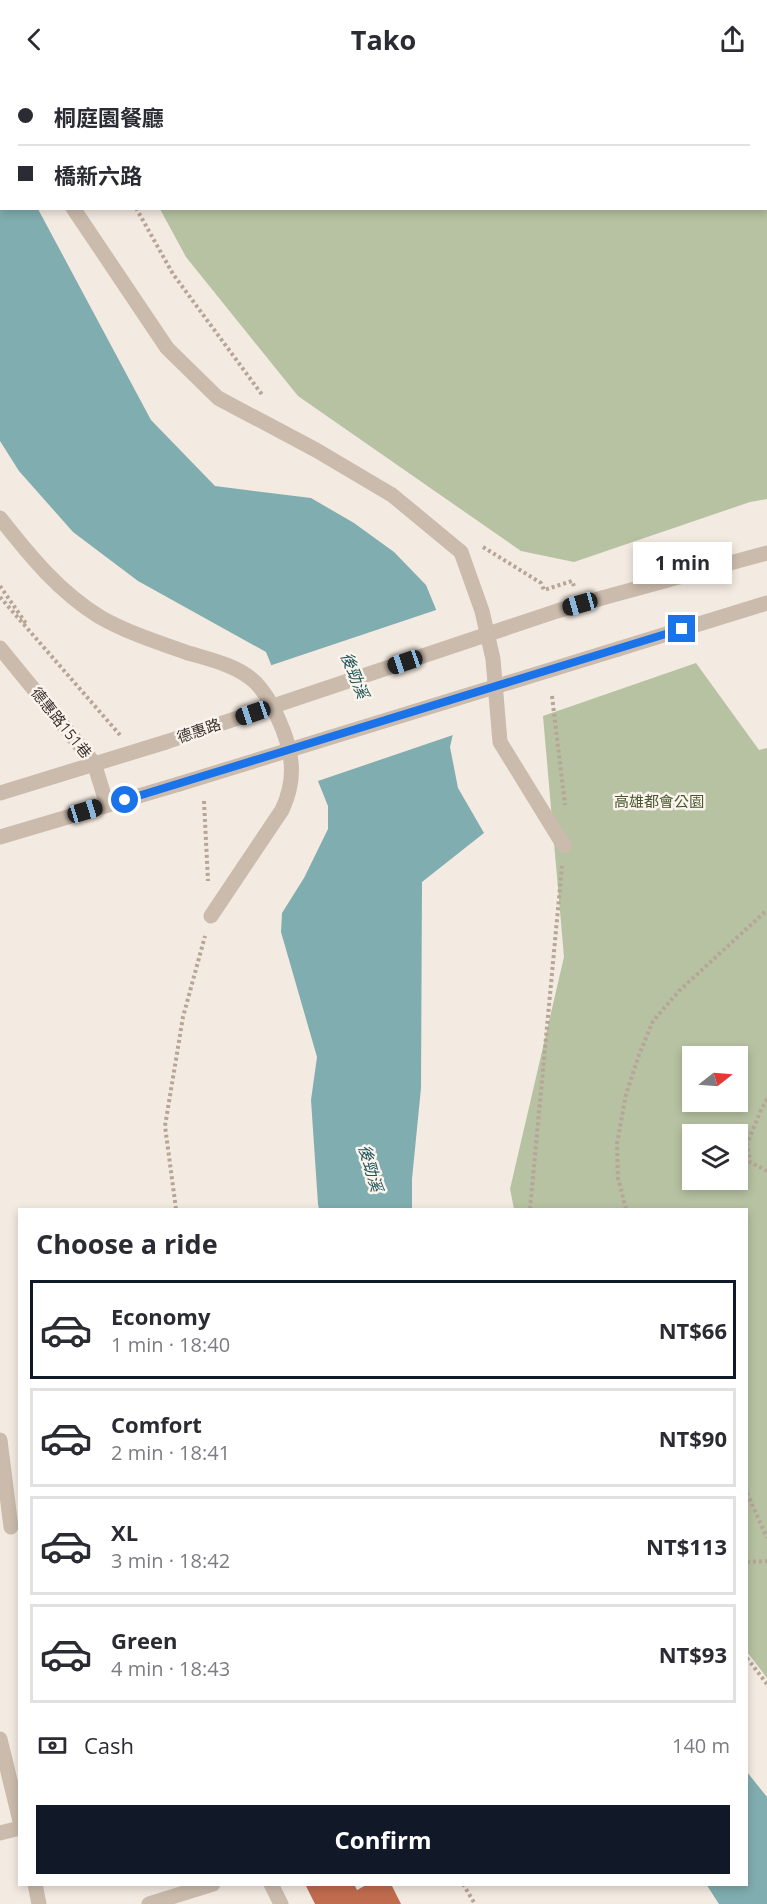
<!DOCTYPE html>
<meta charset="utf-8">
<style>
body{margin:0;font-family:"Open Sans","Noto Sans TC",sans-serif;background:#f2f2f3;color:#2b2b33;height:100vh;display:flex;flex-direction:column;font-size:22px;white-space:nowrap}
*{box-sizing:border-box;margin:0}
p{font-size:20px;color:#7c7c81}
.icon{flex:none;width:33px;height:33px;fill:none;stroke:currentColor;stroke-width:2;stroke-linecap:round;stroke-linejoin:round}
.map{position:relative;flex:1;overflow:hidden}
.drawer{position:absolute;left:18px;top:1130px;width:730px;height:678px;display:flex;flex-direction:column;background:#fff;border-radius:0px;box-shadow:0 3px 9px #0003}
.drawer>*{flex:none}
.top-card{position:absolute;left:0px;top:0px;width:768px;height:132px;box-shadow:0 3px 9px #0003;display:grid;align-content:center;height:132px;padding:0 18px;background:#fff}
.needle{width:39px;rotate:73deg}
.controls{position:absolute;left:682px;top:968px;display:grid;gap:12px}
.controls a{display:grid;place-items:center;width:66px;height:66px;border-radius:0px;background:#fff;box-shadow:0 3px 9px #0003;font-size:30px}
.end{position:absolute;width:27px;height:27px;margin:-14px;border:8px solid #1a73e8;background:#fff;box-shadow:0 0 0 3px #fff}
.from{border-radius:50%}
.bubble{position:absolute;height:42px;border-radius:0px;background:#fff;box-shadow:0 3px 9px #0003;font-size:20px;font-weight:700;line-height:42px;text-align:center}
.car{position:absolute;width:18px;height:36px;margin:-18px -9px;border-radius:8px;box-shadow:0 0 4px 2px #0007;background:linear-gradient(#222 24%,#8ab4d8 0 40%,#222 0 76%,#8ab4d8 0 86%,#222 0)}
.top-card b{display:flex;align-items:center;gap:21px;height:57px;font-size:22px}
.top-card b+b{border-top:2px solid #e1e1e2}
.top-card i{width:15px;height:15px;background:#2b2b33}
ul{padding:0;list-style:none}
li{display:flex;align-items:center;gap:18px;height:99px;margin:0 12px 9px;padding:0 6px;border:3px solid #e1e1e2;border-radius:0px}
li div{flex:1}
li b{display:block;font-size:22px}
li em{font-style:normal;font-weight:700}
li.on{border-color:#111827}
li>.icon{width:54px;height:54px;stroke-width:1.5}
h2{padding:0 18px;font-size:27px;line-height:72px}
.pay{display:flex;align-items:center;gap:15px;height:66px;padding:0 18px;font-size:22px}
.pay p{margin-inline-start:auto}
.cta{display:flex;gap:12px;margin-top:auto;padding:12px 18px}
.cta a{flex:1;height:69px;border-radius:0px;background:#111827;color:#fff;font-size:24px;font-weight:700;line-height:69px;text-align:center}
header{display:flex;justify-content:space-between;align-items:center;height:78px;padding:0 18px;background:#fff;font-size:27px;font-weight:700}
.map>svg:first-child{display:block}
</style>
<header><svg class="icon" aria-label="back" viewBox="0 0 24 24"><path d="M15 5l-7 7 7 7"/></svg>Tako<svg class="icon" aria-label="share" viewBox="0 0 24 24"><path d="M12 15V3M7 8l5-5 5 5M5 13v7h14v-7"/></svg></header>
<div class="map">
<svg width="767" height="1826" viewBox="0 0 767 1826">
<rect width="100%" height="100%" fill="#f3eae1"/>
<g fill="#b6c2a1" fill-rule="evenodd">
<path d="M 89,0 L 767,0 L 767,421 L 750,424 L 574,484 L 521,473 L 298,318 L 186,179 L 160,131 L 766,130 L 766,2 Z"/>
<path d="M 696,585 L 759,672 L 767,670 L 767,1600 L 747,1574 L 747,1131 L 514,1131 L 510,1111 L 564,879 L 543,638 ZM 693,978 L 738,978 L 738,1023 L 693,1023 ZM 693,1056 L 738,1056 L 738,1101 L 693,1101 Z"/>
</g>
<g fill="#80adaf">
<path d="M 0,62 L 2,130 L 38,131 L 151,342 L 215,408 L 311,420 L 354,445 L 394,474 L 426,507 L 451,568 L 460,625 L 450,669 L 458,710 L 484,755 L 422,804 L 421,1010 L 412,1101 L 412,1131 L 319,1131 L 318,1126 L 311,1022 L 317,979 L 281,854 L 282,835 L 304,800 L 328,751 L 328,728 L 266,574 L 138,503 L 73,454 L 19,393 L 0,363 Z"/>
<path d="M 747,1694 L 767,1719 L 767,1826 L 719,1826 L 706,1806 L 747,1806 Z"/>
</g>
<path fill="#f3eae1" d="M 439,531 L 454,567 L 463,624 L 456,656 L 315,704 L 269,588 Z"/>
<path fill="#c26c4f" d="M 305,1806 L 354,1806 L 357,1812 L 368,1806 L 391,1806 L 401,1826 L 315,1826 Z"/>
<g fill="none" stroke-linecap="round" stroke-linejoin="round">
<g stroke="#b7a597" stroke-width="4" stroke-dasharray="3 3" stroke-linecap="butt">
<path d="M 64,0 L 65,2"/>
<path d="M 136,130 L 173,196 L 263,318"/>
<path d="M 483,469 L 541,505 L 544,512 L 572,503 L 574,508"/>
<path d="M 0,508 L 27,547"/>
<path d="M 0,519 L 120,657"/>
<path d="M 552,618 L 565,727"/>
<path d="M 204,723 L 208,803"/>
<path d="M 767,1021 L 760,1034 L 747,1066 L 750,1084 L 767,1093"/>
<path d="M 176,1131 L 165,1048 L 183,939 L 205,858"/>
<path d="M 530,1131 L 562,788"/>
<path d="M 626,1131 L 618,1100 L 617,1066 L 626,1016 L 639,977 L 653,943 L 679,913 L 767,832"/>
<path d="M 747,1415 L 767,1460"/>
<path d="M 747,1484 L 767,1483"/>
<path d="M 747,1580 L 767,1606"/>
<path d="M 463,1806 L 475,1826"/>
</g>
<g stroke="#cbbbac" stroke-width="15">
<path d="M 0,19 L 2,22"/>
<path d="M 73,130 L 167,270 L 218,320 L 316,372 L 392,417 L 461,474 L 482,533 L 493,581 L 500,664 L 564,768"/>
<path d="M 0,440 C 29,477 59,514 100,539 C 126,554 157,564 185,574 C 208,581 238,587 256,605 C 269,619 276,635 283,652 C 294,681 295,704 282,732 L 211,838"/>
<path d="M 602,520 L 767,475"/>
<path d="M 0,570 L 94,685 L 107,727"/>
<path d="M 618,571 L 767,525"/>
<path d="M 0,715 L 166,664"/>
<path d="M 0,759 L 179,706"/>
<path d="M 0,1362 L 11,1449"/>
<path d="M 0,1661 L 20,1743"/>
<path d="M 0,1755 L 20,1750"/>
<path d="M 35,1806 L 39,1826"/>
<path d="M 271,1806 L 281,1826"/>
<path d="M 149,1826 L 213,1806"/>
</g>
<g stroke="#cbbbac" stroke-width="15">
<path d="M 166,664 L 557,533 L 602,520"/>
<path d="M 179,706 L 618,571"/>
</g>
</g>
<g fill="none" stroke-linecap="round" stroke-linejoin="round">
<path stroke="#1a73e8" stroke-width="8" d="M 125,722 L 682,551"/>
</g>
<g text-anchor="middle" stroke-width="5" stroke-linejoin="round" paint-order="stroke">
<g font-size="15" fill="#39302b" stroke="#faf4ed">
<text transform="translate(61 645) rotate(51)" y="5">德惠路151巷</text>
<text transform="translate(199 653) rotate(-19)" y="5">德惠路</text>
</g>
<g font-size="15" fill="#48572f" stroke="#faf4ed">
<text x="659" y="729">高雄都會公園</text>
</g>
<g font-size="16" font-style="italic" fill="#21565a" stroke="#faf4ed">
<text transform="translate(355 597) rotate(68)" y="6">後勁溪</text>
<text transform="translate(371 1090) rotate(74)" y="6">後勁溪</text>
</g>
</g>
</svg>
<div class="controls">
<a><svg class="needle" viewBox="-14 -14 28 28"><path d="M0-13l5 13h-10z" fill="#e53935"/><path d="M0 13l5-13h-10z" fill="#7c7c81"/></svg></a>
<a><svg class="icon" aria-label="layers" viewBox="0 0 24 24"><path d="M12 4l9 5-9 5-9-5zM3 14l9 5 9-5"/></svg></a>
</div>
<i class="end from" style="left:125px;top:722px"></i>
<i class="end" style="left:682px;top:551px"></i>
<div class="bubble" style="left:633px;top:464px;width:99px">1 min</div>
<i class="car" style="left:580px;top:526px;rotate:254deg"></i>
<i class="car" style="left:405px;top:584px;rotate:251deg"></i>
<i class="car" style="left:253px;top:635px;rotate:251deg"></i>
<i class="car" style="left:85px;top:733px;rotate:73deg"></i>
<div class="top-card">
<b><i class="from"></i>桐庭園餐廳</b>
<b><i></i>橋新六路</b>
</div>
<section class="drawer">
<h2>Choose a ride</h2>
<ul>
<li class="on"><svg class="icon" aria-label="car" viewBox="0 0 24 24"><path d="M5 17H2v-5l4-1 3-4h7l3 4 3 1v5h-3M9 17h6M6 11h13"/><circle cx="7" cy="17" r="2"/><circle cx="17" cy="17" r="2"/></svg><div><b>Economy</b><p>1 min · 18:40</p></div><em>NT$66</em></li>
<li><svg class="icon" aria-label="car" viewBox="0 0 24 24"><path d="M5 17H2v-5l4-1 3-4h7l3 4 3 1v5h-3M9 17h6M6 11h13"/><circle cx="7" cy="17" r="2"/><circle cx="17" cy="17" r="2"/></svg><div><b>Comfort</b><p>2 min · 18:41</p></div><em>NT$90</em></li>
<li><svg class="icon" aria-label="car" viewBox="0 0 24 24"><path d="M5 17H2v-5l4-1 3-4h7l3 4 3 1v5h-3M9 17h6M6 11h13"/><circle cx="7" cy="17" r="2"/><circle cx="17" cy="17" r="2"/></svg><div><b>XL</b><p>3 min · 18:42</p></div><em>NT$113</em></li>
<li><svg class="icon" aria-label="car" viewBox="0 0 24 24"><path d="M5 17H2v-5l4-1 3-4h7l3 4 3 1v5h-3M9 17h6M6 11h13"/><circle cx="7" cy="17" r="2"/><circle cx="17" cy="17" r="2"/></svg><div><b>Green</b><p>4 min · 18:43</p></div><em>NT$93</em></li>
</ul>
<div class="pay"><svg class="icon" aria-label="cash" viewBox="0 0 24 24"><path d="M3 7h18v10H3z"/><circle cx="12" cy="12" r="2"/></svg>Cash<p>140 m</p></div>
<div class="cta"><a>Confirm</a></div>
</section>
</div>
